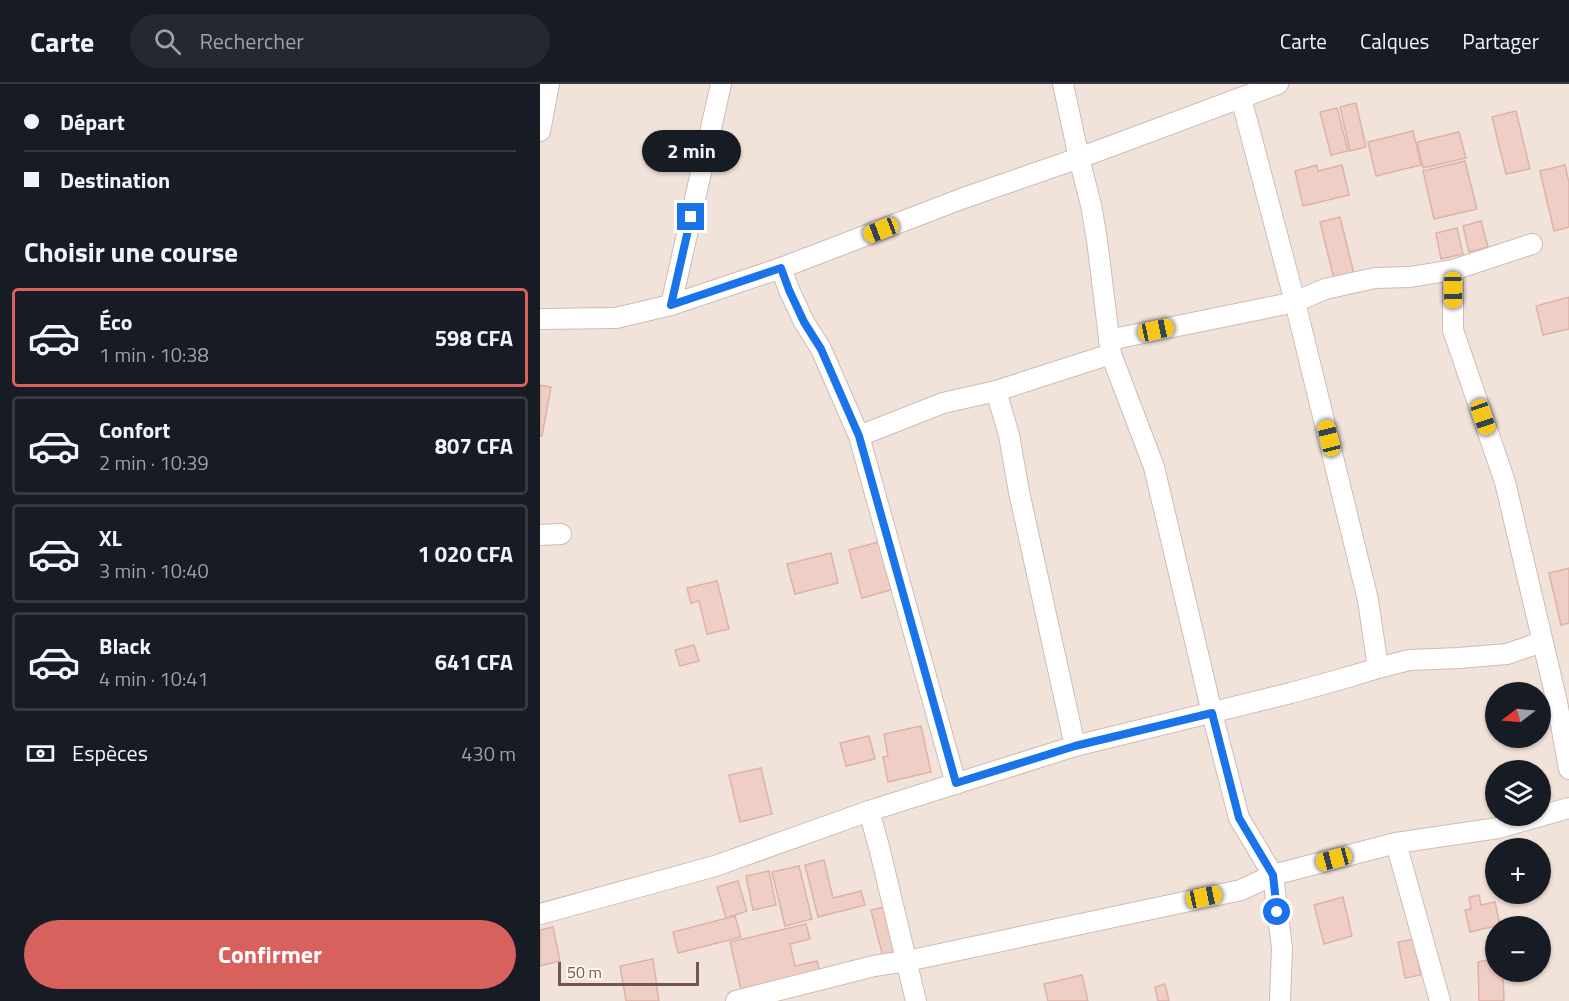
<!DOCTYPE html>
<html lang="fr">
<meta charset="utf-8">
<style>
body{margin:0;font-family:"Titillium Web",sans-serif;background:#242831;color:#f1f3f6;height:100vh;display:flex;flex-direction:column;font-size:22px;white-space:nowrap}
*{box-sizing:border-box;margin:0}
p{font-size:20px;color:#9ea1a6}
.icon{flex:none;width:33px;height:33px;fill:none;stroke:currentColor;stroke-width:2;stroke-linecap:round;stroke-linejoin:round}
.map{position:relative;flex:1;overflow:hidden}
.sheet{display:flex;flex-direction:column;background:#171b24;width:540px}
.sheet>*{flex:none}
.banner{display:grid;align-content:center;height:132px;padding:0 24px;background:#171b24}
.needle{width:39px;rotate:254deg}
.buttons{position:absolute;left:945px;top:598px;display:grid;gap:12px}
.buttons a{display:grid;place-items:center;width:66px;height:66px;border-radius:50%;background:#171b24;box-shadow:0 2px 4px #0004;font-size:30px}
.scale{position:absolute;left:18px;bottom:15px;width:141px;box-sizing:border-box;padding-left:6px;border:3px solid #745650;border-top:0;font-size:16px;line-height:21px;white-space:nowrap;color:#745650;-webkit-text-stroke:4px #fef7f2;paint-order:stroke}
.end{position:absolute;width:27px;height:27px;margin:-14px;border:8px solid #1a73e8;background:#fff;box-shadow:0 0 0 3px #fff}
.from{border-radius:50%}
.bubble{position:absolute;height:42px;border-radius:21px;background:#171b24;box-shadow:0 2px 4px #0004;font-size:20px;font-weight:700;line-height:42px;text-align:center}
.car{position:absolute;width:18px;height:36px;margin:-18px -9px;border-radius:8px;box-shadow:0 0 4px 2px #0007;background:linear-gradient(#f5c518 24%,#345 0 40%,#f5c518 0 76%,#345 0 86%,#f5c518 0)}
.banner b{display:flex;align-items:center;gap:21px;height:57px;font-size:22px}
.banner b+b{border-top:2px solid #363941}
.banner i{width:15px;height:15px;background:#f1f3f6}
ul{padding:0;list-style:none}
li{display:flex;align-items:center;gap:18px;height:99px;margin:0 12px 9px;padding:0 12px;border:3px solid #363941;border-radius:6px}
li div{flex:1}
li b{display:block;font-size:22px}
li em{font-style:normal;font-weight:700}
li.selected{border-color:#d9615d}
li>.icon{width:54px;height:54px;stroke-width:1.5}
h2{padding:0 24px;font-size:27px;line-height:72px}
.pay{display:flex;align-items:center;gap:15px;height:66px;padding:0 24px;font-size:22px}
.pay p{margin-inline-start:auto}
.button{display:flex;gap:12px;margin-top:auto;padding:12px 24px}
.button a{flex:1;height:69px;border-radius:36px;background:#d9615d;color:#fff;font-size:24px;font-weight:700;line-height:69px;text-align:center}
header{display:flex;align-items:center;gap:36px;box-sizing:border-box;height:84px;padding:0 30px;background:#171b24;border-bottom:2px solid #363941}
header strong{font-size:28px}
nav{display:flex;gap:33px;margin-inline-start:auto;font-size:21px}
.search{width:420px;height:54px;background:#242831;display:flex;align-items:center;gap:15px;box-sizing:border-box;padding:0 21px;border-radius:33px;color:#9ea1a6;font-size:22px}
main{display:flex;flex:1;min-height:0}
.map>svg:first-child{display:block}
</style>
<header>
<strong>Carte</strong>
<div class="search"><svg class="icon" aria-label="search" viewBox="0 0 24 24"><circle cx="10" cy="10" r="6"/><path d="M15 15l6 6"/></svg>Rechercher</div>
<nav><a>Carte</a><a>Calques</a><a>Partager</a></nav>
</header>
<main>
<section class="sheet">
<div class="banner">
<b><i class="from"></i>Départ</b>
<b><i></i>Destination</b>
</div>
<h2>Choisir une course</h2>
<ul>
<li class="selected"><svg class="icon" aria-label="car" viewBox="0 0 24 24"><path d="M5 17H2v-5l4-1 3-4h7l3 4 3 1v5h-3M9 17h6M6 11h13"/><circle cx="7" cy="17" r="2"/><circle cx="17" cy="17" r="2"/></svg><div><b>Éco</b><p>1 min · 10:38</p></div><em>598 CFA</em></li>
<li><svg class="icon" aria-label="car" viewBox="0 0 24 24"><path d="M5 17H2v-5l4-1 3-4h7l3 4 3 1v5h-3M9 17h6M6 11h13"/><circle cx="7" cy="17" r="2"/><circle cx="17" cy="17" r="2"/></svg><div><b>Confort</b><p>2 min · 10:39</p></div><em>807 CFA</em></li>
<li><svg class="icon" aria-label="car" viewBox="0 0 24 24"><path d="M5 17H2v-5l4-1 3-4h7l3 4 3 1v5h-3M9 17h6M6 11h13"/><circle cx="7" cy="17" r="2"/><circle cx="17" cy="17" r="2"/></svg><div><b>XL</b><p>3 min · 10:40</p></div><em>1 020 CFA</em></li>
<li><svg class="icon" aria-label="car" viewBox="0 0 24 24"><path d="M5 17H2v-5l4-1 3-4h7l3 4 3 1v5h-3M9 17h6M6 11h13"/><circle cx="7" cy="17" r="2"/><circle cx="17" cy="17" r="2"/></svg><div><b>Black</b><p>4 min · 10:41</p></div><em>641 CFA</em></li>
</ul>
<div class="pay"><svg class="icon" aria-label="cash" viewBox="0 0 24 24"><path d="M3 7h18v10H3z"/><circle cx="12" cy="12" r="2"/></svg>Espèces<p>430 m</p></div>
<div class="button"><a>Confirmer</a></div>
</section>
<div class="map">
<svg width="1029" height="917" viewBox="0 0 1029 917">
<rect width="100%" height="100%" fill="#fbf2eb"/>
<path fill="#f2e3da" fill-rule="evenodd" d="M 0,0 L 1029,0 L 1029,917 L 0,917 ZM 956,609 L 1000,609 L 1000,654 L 956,654 ZM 956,687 L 1000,687 L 1000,732 L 956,732 ZM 956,765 L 1000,765 L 1000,810 L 956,810 ZM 956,843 L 1000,843 L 1000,888 L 956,888 Z"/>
<g fill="#eecec5" stroke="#dfb2a7" stroke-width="1.5">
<path d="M 816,19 L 826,63 L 810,67 L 800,23 Z"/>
<path d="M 797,24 L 808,67 L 791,71 L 780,28 Z"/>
<path d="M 976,27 L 990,85 L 966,90 L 952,33 Z"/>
<path d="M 873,47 L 881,81 L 836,92 L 828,58 Z"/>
<path d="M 919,48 L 926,74 L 883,84 L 877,58 Z"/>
<path d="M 925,77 L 937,125 L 894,135 L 883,87 Z"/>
<path d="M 777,81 L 778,87 L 802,81 L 809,111 L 763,122 L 755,87 Z"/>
<path d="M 1025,81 L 1029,99 L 1029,143 L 1014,147 L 1000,87 Z"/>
<path d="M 800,133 L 814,190 L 794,195 L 780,138 Z"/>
<path d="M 941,137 L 948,163 L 929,168 L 923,142 Z"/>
<path d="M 917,144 L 923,170 L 901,175 L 896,149 Z"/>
<path d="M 1029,213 L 1029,245 L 1003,251 L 996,222 Z"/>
<path d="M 0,301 L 11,303 L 2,352 L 0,352 Z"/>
<path d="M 342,457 L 354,505 L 322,514 L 309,466 Z"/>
<path d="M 291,469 L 298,499 L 255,510 L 247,480 Z"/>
<path d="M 1029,484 L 1029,539 L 1021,541 L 1009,489 Z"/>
<path d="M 177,497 L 189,545 L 167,550 L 159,517 L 151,519 L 147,504 Z"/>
<path d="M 154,561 L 159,577 L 140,582 L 135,566 Z"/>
<path d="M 381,642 L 391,688 L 348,698 L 343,673 L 348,672 L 344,650 Z"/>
<path d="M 329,652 L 335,675 L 306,682 L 300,659 Z"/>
<path d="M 221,684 L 232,730 L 200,738 L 189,691 Z"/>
<path d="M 284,776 L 293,814 L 321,807 L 325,821 L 278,833 L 265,781 Z"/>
<path d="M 259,782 L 272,835 L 245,842 L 232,788 Z"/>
<path d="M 229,787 L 236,821 L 213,826 L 206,792 Z"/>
<path d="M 198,797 L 207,827 L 186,834 L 177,803 Z"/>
<path d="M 939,811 L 941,821 L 955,818 L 960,841 L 930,848 L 925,826 L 931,825 L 929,813 Z"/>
<path d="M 803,813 L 812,852 L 784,860 L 774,821 Z"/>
<path d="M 348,822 L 360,873 L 344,877 L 331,826 Z"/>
<path d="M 195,832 L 201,853 L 138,869 L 133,848 Z"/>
<path d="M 266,840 L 270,855 L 250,860 L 255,882 L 277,877 L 281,892 L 202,910 L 190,858 Z"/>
<path d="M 13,843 L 20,877 L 0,882 L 0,846 Z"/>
<path d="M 874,855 L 881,891 L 865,894 L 858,858 Z"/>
<path d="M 956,874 L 956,888 L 963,888 L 964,917 L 939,917 L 938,878 Z"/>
<path d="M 113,875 L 119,917 L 86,917 L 80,882 Z"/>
<path d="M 542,891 L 548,917 L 508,917 L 504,900 Z"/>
<path d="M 625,900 L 629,917 L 618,917 L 615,903 Z"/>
</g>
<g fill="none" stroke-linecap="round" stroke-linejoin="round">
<defs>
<g id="minor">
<path d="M 523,0 L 539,74 L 551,121 L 557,156 L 571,270 L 614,383 L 672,629 L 699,734 L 733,791 L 742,864 L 740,917"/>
<path d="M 0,47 L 9,0"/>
<path d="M 241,184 L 249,206 L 264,238 L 281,265 L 319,352"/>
<path d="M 913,186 L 913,246 L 965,398 L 1017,618 L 1029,685"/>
<path d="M 131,221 L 181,0"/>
<path d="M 0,235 L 76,234 L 131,221 L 241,184 L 421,115 L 539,74 L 738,0"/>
<path d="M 569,256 L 755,218 L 785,205 L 835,194 L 870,193 L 913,186 L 992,160"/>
<path d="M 456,307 L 469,351 L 479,408 L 535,662"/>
<path d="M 0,451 L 21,450"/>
<path d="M 838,584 L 869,576 L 919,574 L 967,570 L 1002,558"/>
<path d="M 416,700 L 319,352 L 403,319 L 456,307 L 571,270"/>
<path d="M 329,727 L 339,763 L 376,917"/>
<path d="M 856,759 L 900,917"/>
<path d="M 0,830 L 175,782 L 329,727 L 535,662 L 751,609 L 812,592 L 838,584 L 828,516 L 755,218 L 701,14"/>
<path d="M 196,917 L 334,882 L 367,877 L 701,806 L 733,791 L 856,759 L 958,744 L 1029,724"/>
</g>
</defs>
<use href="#minor" stroke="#cfbbb4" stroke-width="22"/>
<use href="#minor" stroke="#fff" stroke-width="20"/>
</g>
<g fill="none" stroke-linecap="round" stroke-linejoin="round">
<path stroke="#1a73e8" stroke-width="8" d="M 151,133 L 131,221 L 241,184 L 249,206 L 264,238 L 281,265 L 319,352 L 416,699 L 535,662 L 672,629 L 699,734 L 733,791 L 737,828"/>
</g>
</svg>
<div class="buttons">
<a><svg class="needle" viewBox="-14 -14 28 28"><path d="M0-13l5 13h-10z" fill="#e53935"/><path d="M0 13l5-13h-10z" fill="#9ea1a6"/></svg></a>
<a><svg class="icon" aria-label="layers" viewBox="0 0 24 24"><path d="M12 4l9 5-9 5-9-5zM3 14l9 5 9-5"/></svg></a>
<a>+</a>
<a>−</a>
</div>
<div class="scale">50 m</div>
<i class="end from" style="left:737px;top:828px"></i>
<i class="end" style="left:151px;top:133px"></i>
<div class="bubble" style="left:102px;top:46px;width:99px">2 min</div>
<i class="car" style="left:341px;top:146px;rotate:249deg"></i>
<i class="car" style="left:913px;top:206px;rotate:179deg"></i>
<i class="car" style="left:616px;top:246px;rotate:78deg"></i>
<i class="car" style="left:943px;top:333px;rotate:161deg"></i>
<i class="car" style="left:789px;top:354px;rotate:346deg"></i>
<i class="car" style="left:794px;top:775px;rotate:255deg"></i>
<i class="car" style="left:664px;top:813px;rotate:78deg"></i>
</div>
</main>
